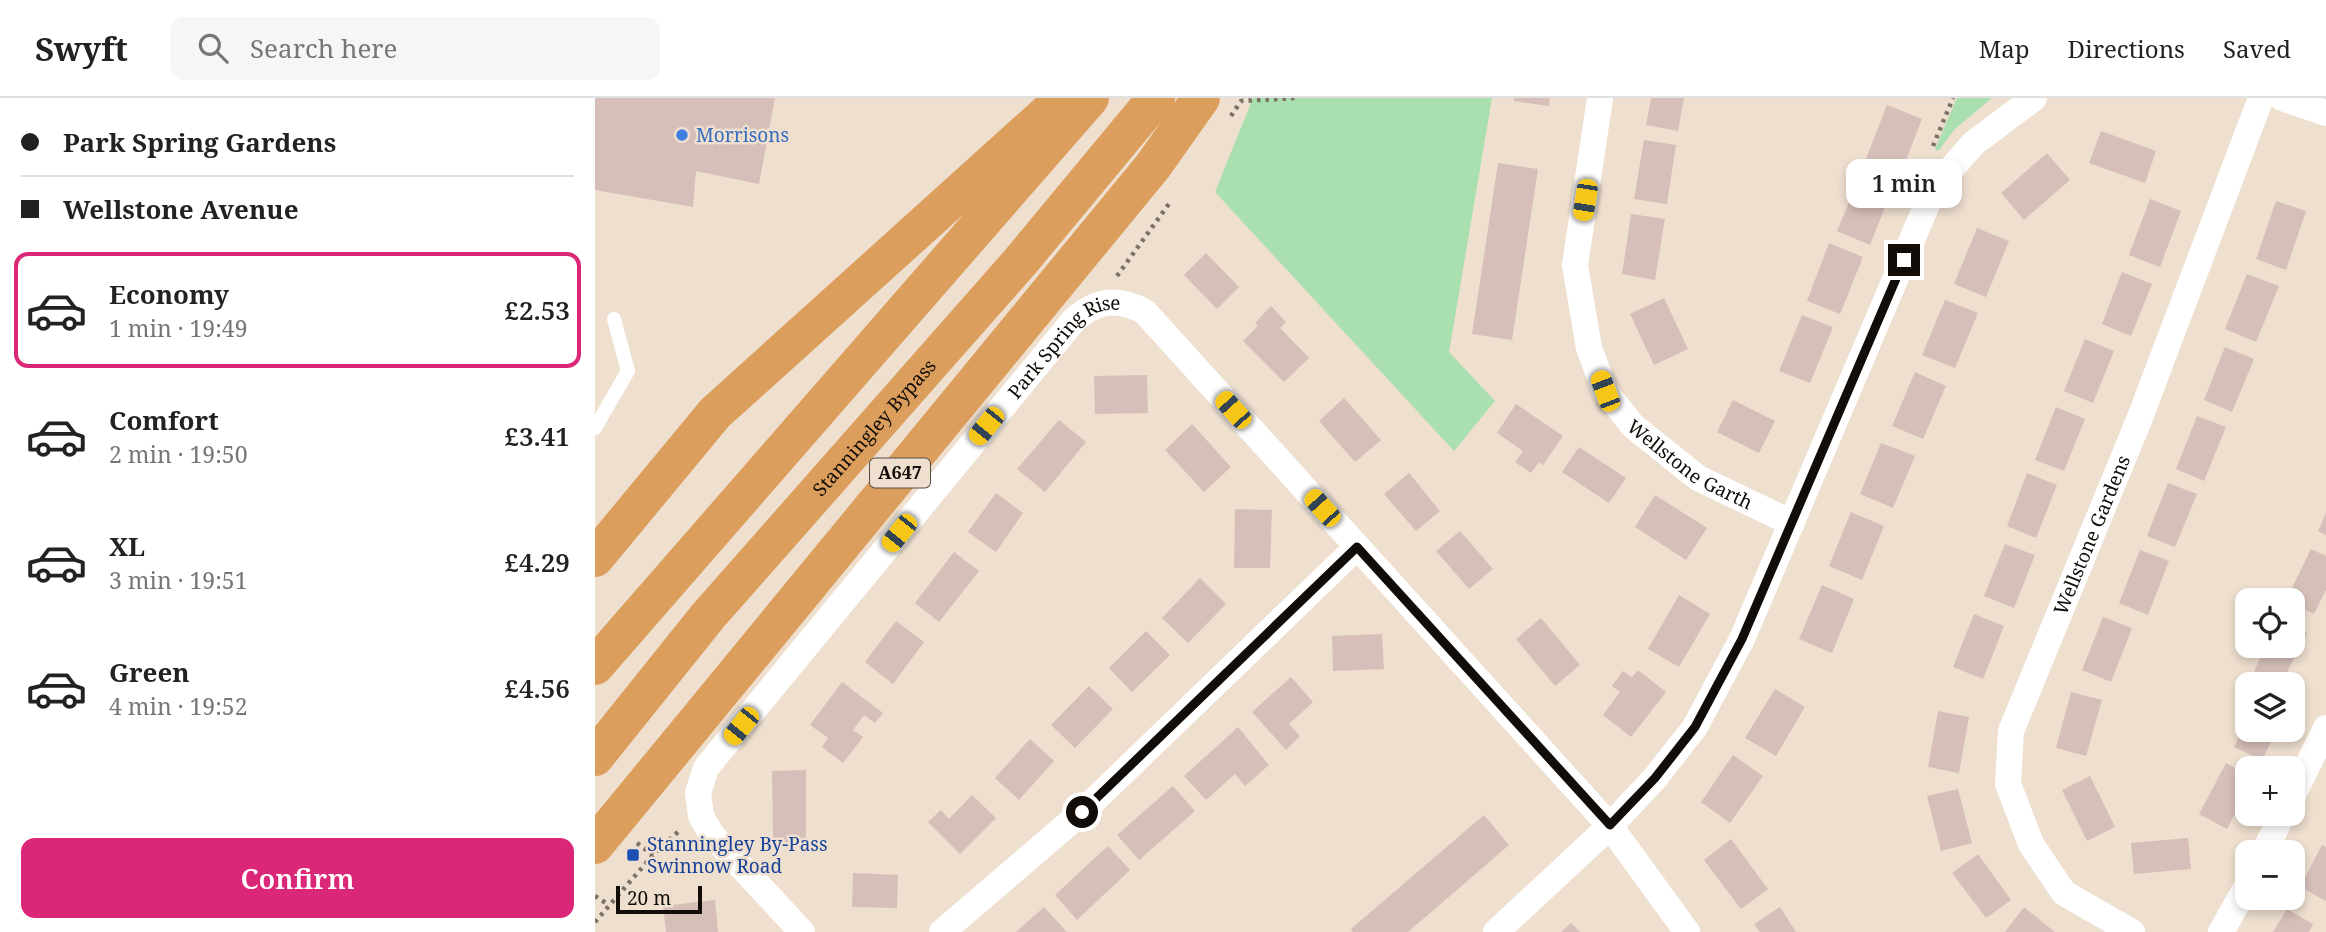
<!DOCTYPE html>
<meta charset="utf-8">
<style>
body{margin:0;font-family:"Noto Serif",serif;background:#f6f6f6;color:#222;height:100vh;display:flex;flex-direction:column;font-size:26px;white-space:nowrap}
*{box-sizing:border-box;margin:0}
p{font-size:23px;color:#767676}
.icon{flex:none;width:38px;height:38px;fill:none;stroke:currentColor;stroke-width:2;stroke-linecap:round;stroke-linejoin:round}
.map{position:relative;flex:1;overflow:hidden}
.side{display:flex;flex-direction:column;background:#fff;width:595px}
.side>*{flex:none}
.guide{display:grid;align-content:center;height:154px;padding:0 21px;background:#fff}
.buttons{position:absolute;left:1640px;top:490px;display:grid;gap:14px}
.buttons a{display:grid;place-items:center;width:70px;height:70px;border-radius:14px;background:#fff;box-shadow:0 4px 10px #0003;font-size:35px}
.scale{position:absolute;left:21px;bottom:18px;width:86px;box-sizing:border-box;padding-left:7px;border:4px solid #120d08;border-top:0;font-size:19px;line-height:24px;white-space:nowrap;color:#120d08;-webkit-text-stroke:5px #eedfcf;paint-order:stroke}
.end{position:absolute;width:32px;height:32px;margin:-16px;border:9px solid #120d08;background:#fff;box-shadow:0 0 0 4px #fff}
.from{border-radius:50%}
.bubble{position:absolute;height:49px;border-radius:14px;background:#fff;box-shadow:0 4px 10px #0003;font-size:23px;font-weight:600;line-height:49px;text-align:center}
.car{position:absolute;width:21px;height:42px;margin:-21px -10px;border-radius:9px;box-shadow:0 0 5px 2px #0007;background:linear-gradient(#f5c518 24%,#345 0 40%,#f5c518 0 76%,#345 0 86%,#f5c518 0)}
.guide b{display:flex;align-items:center;gap:24px;height:66px;font-size:26px}
.guide b+b{border-top:2px solid #e0e0e0}
.guide i{width:18px;height:18px;background:#222}
ul{padding:0;list-style:none}
li{display:flex;align-items:center;gap:21px;height:116px;margin:0 14px 10px;padding:0 7px;border:4px solid transparent;border-radius:14px}
li div{flex:1}
li b{display:block;font-size:26px}
li em{font-style:normal;font-weight:600}
li.selected{border-color:#db2777}
li>.icon{width:63px;height:63px;stroke-width:1.5}
.primary-button{display:flex;gap:14px;margin-top:auto;padding:14px 21px}
.primary-button a{flex:1;height:80px;border-radius:14px;background:#db2777;color:#fff;font-size:28px;font-weight:600;line-height:80px;text-align:center}
header{display:flex;align-items:center;gap:42px;box-sizing:border-box;height:98px;padding:0 35px;background:#fff;border-bottom:2px solid #e0e0e0}
header strong{font-size:33px}
nav{display:flex;gap:38px;margin-inline-start:auto;font-size:24px}
.search{width:490px;height:63px;background:#f6f6f6;display:flex;align-items:center;gap:18px;box-sizing:border-box;padding:0 24px;border-radius:14px;color:#767676;font-size:26px}
main{display:flex;flex:1;min-height:0}
.map>svg:first-child{display:block}
</style>
<header>
<strong>Swyft</strong>
<div class="search"><svg class="icon" aria-label="search" viewBox="0 0 24 24"><circle cx="10" cy="10" r="6"/><path d="M15 15l6 6"/></svg>Search here</div>
<nav><a>Map</a><a>Directions</a><a>Saved</a></nav>
</header>
<main>
<section class="side">
<div class="guide">
<b><i class="from"></i>Park Spring Gardens</b>
<b><i></i>Wellstone Avenue</b>
</div>
<ul>
<li class="selected"><svg class="icon" aria-label="car" viewBox="0 0 24 24"><path d="M5 17H2v-5l4-1 3-4h7l3 4 3 1v5h-3M9 17h6M6 11h13"/><circle cx="7" cy="17" r="2"/><circle cx="17" cy="17" r="2"/></svg><div><b>Economy</b><p>1 min · 19:49</p></div><em>£2.53</em></li>
<li><svg class="icon" aria-label="car" viewBox="0 0 24 24"><path d="M5 17H2v-5l4-1 3-4h7l3 4 3 1v5h-3M9 17h6M6 11h13"/><circle cx="7" cy="17" r="2"/><circle cx="17" cy="17" r="2"/></svg><div><b>Comfort</b><p>2 min · 19:50</p></div><em>£3.41</em></li>
<li><svg class="icon" aria-label="car" viewBox="0 0 24 24"><path d="M5 17H2v-5l4-1 3-4h7l3 4 3 1v5h-3M9 17h6M6 11h13"/><circle cx="7" cy="17" r="2"/><circle cx="17" cy="17" r="2"/></svg><div><b>XL</b><p>3 min · 19:51</p></div><em>£4.29</em></li>
<li><svg class="icon" aria-label="car" viewBox="0 0 24 24"><path d="M5 17H2v-5l4-1 3-4h7l3 4 3 1v5h-3M9 17h6M6 11h13"/><circle cx="7" cy="17" r="2"/><circle cx="17" cy="17" r="2"/></svg><div><b>Green</b><p>4 min · 19:52</p></div><em>£4.56</em></li>
</ul>
<div class="primary-button"><a>Confirm</a></div>
</section>
<div class="map">
<svg width="1731" height="834" viewBox="0 0 1731 834">
<rect width="100%" height="100%" fill="#eedfcf"/>
<g fill="#aadfaf">
<path d="M 658,0 L 897,0 L 854,254 L 900,303 L 859,353 L 620,94 Z"/>
<path d="M 1362,0 L 1397,0 L 1360,31 L 1343,53 L 1340,51 Z"/>
</g>
<g fill="#d6bfb9">
<path d="M 0,0 L 180,0 L 164,86 L 101,73 L 98,109 L 0,92 Z"/>
<path d="M 919,0 L 955,0 L 954,8 L 919,3 Z"/>
<path d="M 1056,0 L 1089,0 L 1083,33 L 1051,27 Z"/>
<path d="M 1292,7 L 1327,21 L 1306,75 L 1271,61 Z"/>
<path d="M 1506,33 L 1561,53 L 1550,85 L 1494,65 Z"/>
<path d="M 1049,42 L 1081,47 L 1072,106 L 1039,101 Z"/>
<path d="M 1452,55 L 1475,82 L 1429,122 L 1406,95 Z"/>
<path d="M 903,65 L 943,71 L 917,242 L 877,236 Z"/>
<path d="M 1266,76 L 1298,89 L 1275,147 L 1242,133 Z"/>
<path d="M 1555,101 L 1586,113 L 1565,169 L 1534,157 Z"/>
<path d="M 1681,103 L 1711,113 L 1691,172 L 1661,161 Z"/>
<path d="M 1036,116 L 1070,121 L 1060,182 L 1027,176 Z"/>
<path d="M 1382,130 L 1414,143 L 1391,199 L 1359,186 Z"/>
<path d="M 1234,145 L 1268,159 L 1245,216 L 1212,203 Z"/>
<path d="M 611,155 L 644,189 L 622,211 L 589,177 Z"/>
<path d="M 1527,174 L 1557,186 L 1536,238 L 1507,226 Z"/>
<path d="M 1652,176 L 1684,188 L 1661,244 L 1630,231 Z"/>
<path d="M 1069,200 L 1093,251 L 1059,267 L 1035,216 Z"/>
<path d="M 1350,202 L 1383,215 L 1360,270 L 1327,257 Z"/>
<path d="M 676,208 L 691,224 L 685,230 L 714,260 L 689,284 L 648,243 L 663,228 L 660,225 Z"/>
<path d="M 1207,217 L 1238,229 L 1215,285 L 1184,273 Z"/>
<path d="M 1490,241 L 1519,253 L 1498,305 L 1469,293 Z"/>
<path d="M 1630,249 L 1659,261 L 1637,314 L 1609,302 Z"/>
<path d="M 1320,274 L 1351,288 L 1328,341 L 1297,328 Z"/>
<path d="M 552,277 L 553,315 L 500,316 L 499,278 Z"/>
<path d="M 749,300 L 786,342 L 760,364 L 724,323 Z"/>
<path d="M 1138,302 L 1180,323 L 1164,355 L 1122,334 Z"/>
<path d="M 921,306 L 968,338 L 948,367 L 944,364 L 936,375 L 920,364 L 928,353 L 902,335 Z"/>
<path d="M 1461,309 L 1490,321 L 1469,373 L 1440,362 Z"/>
<path d="M 1602,318 L 1631,329 L 1609,383 L 1581,371 Z"/>
<path d="M 464,322 L 491,344 L 450,394 L 422,371 Z"/>
<path d="M 597,326 L 636,369 L 609,394 L 570,352 Z"/>
<path d="M 1286,345 L 1320,358 L 1298,410 L 1265,396 Z"/>
<path d="M 984,349 L 1031,380 L 1014,405 L 967,374 Z"/>
<path d="M 814,375 L 845,413 L 821,433 L 789,396 Z"/>
<path d="M 1432,375 L 1462,387 L 1441,440 L 1412,428 Z"/>
<path d="M 1573,385 L 1602,396 L 1580,449 L 1552,438 Z"/>
<path d="M 401,395 L 428,415 L 401,454 L 373,434 Z"/>
<path d="M 1060,397 L 1112,430 L 1091,462 L 1040,429 Z"/>
<path d="M 640,411 L 677,412 L 675,470 L 639,470 Z"/>
<path d="M 1256,414 L 1289,428 L 1267,482 L 1234,468 Z"/>
<path d="M 1731,415 L 1731,437 L 1723,433 Z"/>
<path d="M 865,433 L 898,471 L 874,491 L 841,453 Z"/>
<path d="M 1410,446 L 1440,457 L 1419,510 L 1389,498 Z"/>
<path d="M 1716,451 L 1731,458 L 1731,492 L 1719,516 L 1698,506 L 1698,502 L 1691,502 Z"/>
<path d="M 1545,452 L 1574,463 L 1553,517 L 1524,505 Z"/>
<path d="M 359,454 L 384,473 L 344,524 L 320,505 Z"/>
<path d="M 605,480 L 631,506 L 593,545 L 567,520 Z"/>
<path d="M 1227,487 L 1259,501 L 1237,555 L 1204,541 Z"/>
<path d="M 1084,497 L 1115,516 L 1084,569 L 1053,551 Z"/>
<path d="M 1379,516 L 1409,528 L 1388,581 L 1358,569 Z"/>
<path d="M 1508,519 L 1537,530 L 1516,584 L 1487,572 Z"/>
<path d="M 946,520 L 985,567 L 960,588 L 921,541 Z"/>
<path d="M 301,523 L 329,544 L 298,586 L 270,564 Z"/>
<path d="M 1698,528 L 1712,535 L 1686,586 L 1659,573 L 1671,548 L 1698,548 Z"/>
<path d="M 551,533 L 575,557 L 537,594 L 514,570 Z"/>
<path d="M 787,536 L 789,571 L 738,573 L 737,538 Z"/>
<path d="M 1043,572 L 1071,594 L 1036,639 L 1008,617 L 1025,594 L 1017,588 L 1028,573 L 1037,579 Z"/>
<path d="M 696,579 L 718,604 L 694,626 L 705,638 L 691,652 L 657,614 Z"/>
<path d="M 247,584 L 288,615 L 280,625 L 269,617 L 261,628 L 258,632 L 268,639 L 248,665 L 227,649 L 233,640 L 215,627 Z"/>
<path d="M 494,588 L 518,611 L 480,650 L 456,627 Z"/>
<path d="M 1180,591 L 1210,609 L 1181,658 L 1150,640 Z"/>
<path d="M 1476,594 L 1507,602 L 1491,658 L 1461,650 Z"/>
<path d="M 1343,613 L 1374,619 L 1364,675 L 1333,669 Z"/>
<path d="M 1652,621 L 1652,632 L 1682,632 L 1667,662 L 1639,649 Z"/>
<path d="M 643,629 L 674,667 L 650,688 L 640,676 L 611,702 L 589,678 Z"/>
<path d="M 435,641 L 459,663 L 424,702 L 400,680 Z"/>
<path d="M 1138,657 L 1168,678 L 1135,725 L 1106,704 Z"/>
<path d="M 1631,665 L 1652,676 L 1652,692 L 1632,731 L 1604,716 Z"/>
<path d="M 211,672 L 211,748 L 182,749 L 181,742 L 178,742 L 177,673 Z"/>
<path d="M 1495,678 L 1520,729 L 1492,743 L 1467,692 Z"/>
<path d="M 578,688 L 600,713 L 544,762 L 522,737 Z"/>
<path d="M 1363,691 L 1377,745 L 1346,753 L 1332,698 Z"/>
<path d="M 377,697 L 401,720 L 365,756 L 333,724 L 346,712 L 354,721 Z"/>
<path d="M 889,717 L 914,747 L 813,834 L 758,834 L 756,831 Z"/>
<path d="M 1593,740 L 1596,771 L 1539,776 L 1536,745 Z"/>
<path d="M 1136,741 L 1173,791 L 1146,811 L 1109,762 Z"/>
<path d="M 1727,747 L 1731,749 L 1731,803 L 1705,789 Z"/>
<path d="M 513,748 L 535,772 L 482,822 L 460,797 Z"/>
<path d="M 1383,756 L 1416,802 L 1391,820 L 1357,775 Z"/>
<path d="M 258,775 L 303,777 L 302,810 L 257,809 Z"/>
<path d="M 120,802 L 123,834 L 71,834 L 68,808 Z"/>
<path d="M 449,809 L 472,834 L 421,834 Z"/>
<path d="M 1185,809 L 1201,834 L 1165,834 L 1159,826 Z"/>
<path d="M 1429,809 L 1451,827 L 1460,834 L 1410,834 Z"/>
<path d="M 1692,811 L 1718,826 L 1714,834 L 1678,834 Z"/>
<path d="M 976,825 L 985,834 L 966,834 Z"/>
</g>
<g fill="none" stroke-linecap="round" stroke-linejoin="round">
<g stroke="#7b7267" stroke-width="4.5" stroke-dasharray="3.5 5" stroke-linecap="butt">
<path d="M 636,18 L 646,3 L 700,0"/>
<path d="M 1338,48 L 1358,0"/>
<path d="M 522,178 L 576,103"/>
<path d="M 42,745 L 58,757"/>
<path d="M 0,798 L 14,807"/>
<path d="M 0,824 L 58,757 L 85,732"/>
</g>
<path stroke="#fff" stroke-width="14" d="M 0,330 L 33,273 L 19,221"/>
<g stroke="#fff" stroke-width="26">
<path id="s1" d="M 1005,0 L 980,167 L 994,250 L 1010,293 L 1038,328 L 1103,380 L 1197,425"/>
<path d="M 1687,0 L 1731,15"/>
<path d="M 1698,697 L 1731,630"/>
<path d="M 1669,754 L 1688,716"/>
<path id="s2" d="M 207,834 L 117,737 L 106,718 L 103,695 L 111,670 L 479,222 C 501,202 524,199 550,214 L 1015,728 L 1092,834"/>
<path d="M 347,834 L 487,714 L 762,449"/>
<path d="M 901,834 L 1015,728 L 1060,680 L 1100,629 L 1147,541 L 1339,90 L 1379,45 L 1439,0"/>
<path id="s3" d="M 1537,834 L 1469,795 L 1436,746 L 1413,686 L 1416,633 L 1544,322 L 1666,0"/>
<path d="M 1626,834 L 1652,788"/>
</g>
<g stroke="#dc9e5c" stroke-width="38">
<path d="M 0,460 L 120,315 L 467,2"/>
<path d="M 0,568 L 495,0"/>
<path id="s4" d="M 0,659 L 113,518 L 425,164 L 561,0"/>
<path d="M 0,747 L 558,68 L 606,0"/>
</g>
</g>
<g fill="none" stroke-linecap="round" stroke-linejoin="round">
<path stroke="#120d08" stroke-width="9" d="M 487,714 L 762,449 L 1015,727 L 1060,680 L 1100,629 L 1147,541 L 1309,162"/>
</g>
<circle fill="#3f7fe0" stroke="#eedfcf" stroke-width="2.5" cx="87" cy="37" r="7"/>
<rect fill="#1a4fb4" stroke="#eedfcf" stroke-width="2.5" x="31" y="750" width="14" height="14" rx="3.5"/>
<g text-anchor="middle" stroke-width="5" stroke-linejoin="round" paint-order="stroke">
<rect fill="#eedfcf" stroke="#544c44" stroke-width="2" x="275" y="360.5" width="60" height="29" rx="5"/>
<g font-size="18" font-weight="bold" fill="#120d08">
<text x="305" y="381">A647</text>
</g>
<g font-size="19" fill="#366cbe" stroke="#eedfcf" text-anchor="start">
<text x="101" y="44">Morrisons</text>
</g>
<g font-size="19" fill="#120d08" stroke="#eedfcf">
<text dy="7" stroke="none"><textPath href="#s2" startOffset="760">Park Spring Rise</textPath></text>
<text dy="7" stroke="none"><textPath href="#s4" startOffset="432">Stanningley Bypass</textPath></text>
<text dy="7" stroke="none"><textPath href="#s1" startOffset="413">Wellstone Garth</textPath></text>
<text dy="7" stroke="none"><textPath href="#s3" startOffset="467">Wellstone Gardens</textPath></text>
</g>
<g font-size="19" fill="#164399" stroke="#eedfcf" text-anchor="start">
<text x="52" y="753">Stanningley By-Pass<tspan x="52" dy="22">Swinnow Road</tspan></text>
</g>
</g>
</svg>
<div class="buttons">
<a><svg class="icon" aria-label="locate" viewBox="0 0 24 24"><circle cx="12" cy="12" r="6"/><path d="M12 2v4M12 18v4M2 12h4M18 12h4"/></svg></a>
<a><svg class="icon" aria-label="layers" viewBox="0 0 24 24"><path d="M12 4l9 5-9 5-9-5zM3 14l9 5 9-5"/></svg></a>
<a>+</a>
<a>−</a>
</div>
<div class="scale">20 m</div>
<i class="end from" style="left:487px;top:714px"></i>
<i class="end" style="left:1309px;top:162px"></i>
<div class="bubble" style="left:1251px;top:61px;width:116px">1 min</div>
<i class="car" style="left:990px;top:102px;rotate:189deg"></i>
<i class="car" style="left:1010px;top:293px;rotate:339deg"></i>
<i class="car" style="left:638px;top:312px;rotate:318deg"></i>
<i class="car" style="left:391px;top:328px;rotate:219deg"></i>
<i class="car" style="left:727px;top:410px;rotate:318deg"></i>
<i class="car" style="left:304px;top:435px;rotate:219deg"></i>
<i class="car" style="left:146px;top:628px;rotate:219deg"></i>
</div>
</main>
